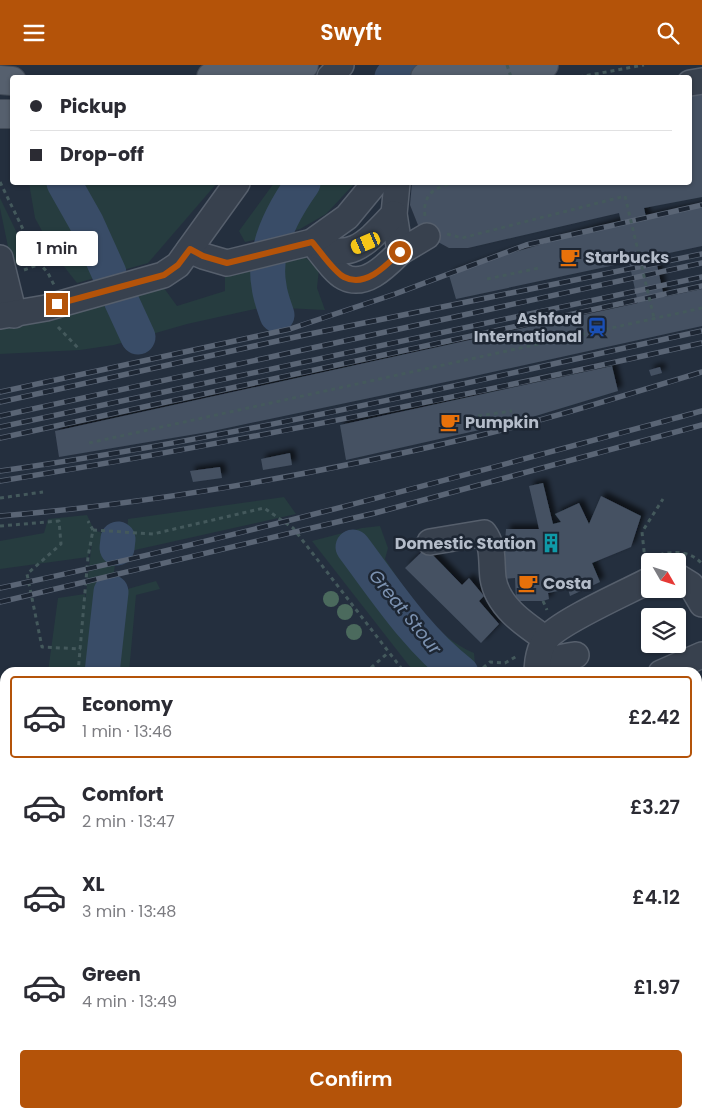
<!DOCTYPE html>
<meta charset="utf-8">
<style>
body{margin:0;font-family:Poppins,sans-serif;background:#f7f7f7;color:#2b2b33;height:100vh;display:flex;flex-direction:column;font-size:19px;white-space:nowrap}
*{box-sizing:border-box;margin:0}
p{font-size:16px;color:#7c7c81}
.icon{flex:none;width:28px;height:28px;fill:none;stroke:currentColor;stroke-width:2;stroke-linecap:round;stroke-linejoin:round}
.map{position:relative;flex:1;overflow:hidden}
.drawer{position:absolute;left:0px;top:602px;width:702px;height:451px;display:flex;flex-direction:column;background:#fff;border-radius:15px 15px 0 0;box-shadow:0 1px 4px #0004}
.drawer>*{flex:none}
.banner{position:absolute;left:10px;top:10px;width:682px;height:110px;border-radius:5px;box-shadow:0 1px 4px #0004;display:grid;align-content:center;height:110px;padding:0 20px;background:#fff}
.needle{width:32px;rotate:129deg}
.buttons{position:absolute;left:641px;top:488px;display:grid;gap:10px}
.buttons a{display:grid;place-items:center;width:45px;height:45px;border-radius:5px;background:#fff;box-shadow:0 1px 4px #0004;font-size:25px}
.end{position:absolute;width:22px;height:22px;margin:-11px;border:6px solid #b45309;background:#fff;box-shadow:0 0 0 2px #fff}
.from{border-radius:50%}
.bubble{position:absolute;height:35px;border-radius:5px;background:#fff;box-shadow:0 1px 4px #0004;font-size:16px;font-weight:600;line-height:35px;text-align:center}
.car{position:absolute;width:15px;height:30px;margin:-15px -8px;border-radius:6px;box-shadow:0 0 4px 1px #0007;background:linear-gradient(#f5c518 24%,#345 0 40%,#f5c518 0 76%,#345 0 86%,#f5c518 0)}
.banner b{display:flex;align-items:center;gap:18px;height:48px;font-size:19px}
.banner b+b{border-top:1px solid #e1e1e2}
.banner i{width:12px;height:12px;background:#2b2b33}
ul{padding:9px 0 0;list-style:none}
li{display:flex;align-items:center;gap:15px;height:82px;margin:0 10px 8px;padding:0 10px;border:2px solid transparent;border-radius:5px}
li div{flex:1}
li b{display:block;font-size:19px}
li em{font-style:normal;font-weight:600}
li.selected{border-color:#b45309}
li>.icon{width:45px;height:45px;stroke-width:1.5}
.primary-button{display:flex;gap:10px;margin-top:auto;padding:10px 20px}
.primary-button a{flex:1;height:58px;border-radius:5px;background:#b45309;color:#fff;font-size:20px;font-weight:600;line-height:58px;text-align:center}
header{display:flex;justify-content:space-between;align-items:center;height:65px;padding:0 20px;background:#b45309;color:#fff;font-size:22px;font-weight:600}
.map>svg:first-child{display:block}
</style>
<header><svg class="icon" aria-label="menu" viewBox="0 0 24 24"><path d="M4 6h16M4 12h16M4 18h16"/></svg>Swyft<svg class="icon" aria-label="search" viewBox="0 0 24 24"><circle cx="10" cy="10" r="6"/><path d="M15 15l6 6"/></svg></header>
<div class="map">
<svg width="702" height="1053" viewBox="0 0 702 1053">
<defs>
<filter id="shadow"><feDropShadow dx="4.5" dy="-4.5" stdDeviation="2.5" flood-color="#0009"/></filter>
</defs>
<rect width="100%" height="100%" fill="#242f3e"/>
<g fill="#263c3f">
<path d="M 29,118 L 217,118 L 148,198 L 77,218 L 55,190 L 35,153 Z"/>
<path d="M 274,118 L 355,118 L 326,149 L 300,164 L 245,177 L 239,166 Z"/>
<path d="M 0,133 L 30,195 L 12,201 L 0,143 Z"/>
<path d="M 300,188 L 319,204 L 317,223 L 325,245 L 264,242 L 187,259 L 114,280 L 80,285 L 0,289 L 0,259 L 161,219 L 177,241 L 225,226 L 225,209 Z"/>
<path d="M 284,432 L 296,449 L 126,487 L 128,454 Z"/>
<path d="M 87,450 L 94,465 L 118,474 L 102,607 L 48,607 L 58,533 L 85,529 L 85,537 L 92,476 L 88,492 L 0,504 L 0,476 L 44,468 L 48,454 Z"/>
<path d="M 380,461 L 388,483 L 385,494 C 408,529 435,572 474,588 L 475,599 L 468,607 L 414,607 L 312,476 L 362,463 Z"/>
<path d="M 156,516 L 160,524 L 136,530 L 129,607 L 108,607 L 117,527 Z"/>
<path d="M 5,866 L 5,1049 L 18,1049 L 18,1053 L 0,1053 L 0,868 Z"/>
<path d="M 698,924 L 702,928 L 702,1053 L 561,1053 L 560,1049 L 698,1049 Z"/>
<rect x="66" y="1049" width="161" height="4"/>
</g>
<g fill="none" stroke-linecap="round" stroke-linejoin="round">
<g stroke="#394c67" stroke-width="35">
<path d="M 392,12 L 403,0"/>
<path d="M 64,118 L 86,157 L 109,208"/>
<path d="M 121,235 L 138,272"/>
<path d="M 277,250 C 274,241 270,231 269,221 C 262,184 283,146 303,118"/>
<path d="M 353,482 C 386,526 417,574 461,608"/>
<path d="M 117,483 L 118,474"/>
<path d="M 102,608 L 111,527"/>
<path d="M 698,897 L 702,903"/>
<path d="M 52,1053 L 52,1049"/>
</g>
</g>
<g fill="#455162" filter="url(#shadow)">
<path d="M 702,25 L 702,132 L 644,143 L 646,152 L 702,141 L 702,181 L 655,191 L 664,232 L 702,224 L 702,261 L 479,310 L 208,367 L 59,392 L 55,366 L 638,238 L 629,197 L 456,234 L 449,210 L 501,191 L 621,156 L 619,148 L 468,183 L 449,183 L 427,171 L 418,160 L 410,140 L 412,118 L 690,118 L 690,27 Z"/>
<path d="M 612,301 L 618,326 L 519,356 L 346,395 L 340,360 Z"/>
<path d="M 660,302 L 662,308 L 651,311 L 649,305 Z"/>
<path d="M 290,388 L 292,400 L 263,405 L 261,394 Z"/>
<path d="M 220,402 L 222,413 L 193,417 L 190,406 Z"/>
<path d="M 543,418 L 553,459 L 561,457 L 555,449 L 579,438 L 589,459 L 601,431 L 641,451 L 631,482 L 592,498 L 600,517 L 570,531 L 568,524 L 548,528 L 549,534 L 543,536 L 516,536 L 515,513 L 502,514 L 506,464 L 539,464 L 529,421 Z"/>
<path d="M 426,483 L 462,520 L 469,513 L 484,531 L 479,536 L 499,559 L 481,578 L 405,503 Z"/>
<path d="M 0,665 L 5,685 L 5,719 L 0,720 Z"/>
<path d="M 702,685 L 702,733 L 698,735 L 698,687 Z"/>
</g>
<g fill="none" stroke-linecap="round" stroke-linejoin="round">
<defs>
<g id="minor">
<path d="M 330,12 L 341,0"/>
<path d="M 690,18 L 702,16"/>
<path d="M 312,177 C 320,186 334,207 344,212 C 365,223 386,201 400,187 L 394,149 L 397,118"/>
<path d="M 313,178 C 351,200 369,175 394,149"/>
<path d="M 189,185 L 203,191 L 227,198 L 312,177 L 347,152 L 375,118"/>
<path d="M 400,187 L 427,171"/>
<path d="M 0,193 L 14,250"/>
<path d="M 0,251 L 46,243 L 163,210 L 178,200 L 237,118"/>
<path d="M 430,477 L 484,468 C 494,481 491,497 493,513 C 497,541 524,559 546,574"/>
<path d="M 678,512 L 691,520 L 702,539"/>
<path d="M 537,605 C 549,595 560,592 576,590"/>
<path d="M 538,608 C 536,598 540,582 546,574 C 559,557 627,527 650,515"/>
<path d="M 661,608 L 702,590"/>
<path d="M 0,836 L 5,834"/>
<path d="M 570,1049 L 570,1053"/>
</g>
<g id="major">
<path d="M 211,12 L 304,0"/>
<path d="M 425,12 L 544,0"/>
<path d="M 0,15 L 12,16"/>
<path d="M 0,49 L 12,49"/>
</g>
</defs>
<use href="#minor" stroke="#565f6c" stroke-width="28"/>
<use href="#major" stroke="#414a57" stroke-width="30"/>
<g stroke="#44595c" stroke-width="3" stroke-dasharray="4 4" stroke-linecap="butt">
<path d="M 579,12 L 644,0"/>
<path d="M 0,117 L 40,199 L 48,208 L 54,220"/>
<path d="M 425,151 C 422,129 436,121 455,118"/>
<path d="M 447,169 L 462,173 L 625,131"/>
<path d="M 24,205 L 40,199"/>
<path d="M 487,214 L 539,203"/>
<path d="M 58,262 L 80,285"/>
<path d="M 478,351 L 512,346"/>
<path d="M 89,378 L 702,243"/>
<path d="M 0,433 L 43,427"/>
<path d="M 0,461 L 59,456 L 61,479 L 27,509 L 42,582 L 81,584"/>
<path d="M 93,465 L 153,469 L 264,443 L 293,463 L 405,608"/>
<path d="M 652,492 C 668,486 690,484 702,499"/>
<path d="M 645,495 L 642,467 L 663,434"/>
<path d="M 543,536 L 547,545"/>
<path d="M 78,608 L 88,492 L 93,465 L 88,456"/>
<path d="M 365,608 L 389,587"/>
<path d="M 477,608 L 490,597 L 505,598 L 517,591"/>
<path d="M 698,957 L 702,962"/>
<path d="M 698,1042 L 702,1044"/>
<path d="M 645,1049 L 645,1053"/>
<path d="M 662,1049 L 668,1053"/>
<path d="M 22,1053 L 23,1049"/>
<path d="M 419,1053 L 492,1049"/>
</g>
<use href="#minor" stroke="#38414e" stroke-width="25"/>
<use href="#major" stroke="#56606e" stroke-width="28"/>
<defs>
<g id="rail">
<path d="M 0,327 L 290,264 L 395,229 L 526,180 L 702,140"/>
<path d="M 0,337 L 300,271 L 702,189"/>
<path d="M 0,351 L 702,198"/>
<path d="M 0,362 L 702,212"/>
<path d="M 0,373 L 702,221"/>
<path d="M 0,406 C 236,373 469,317 702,266"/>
<path d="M 0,416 C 236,378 469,330 702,278"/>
<path d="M 0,451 C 160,438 317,409 473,372 C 550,354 626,330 702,307"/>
<path d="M 0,523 C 236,473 469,409 702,346"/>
<path d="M 0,537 L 375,448 L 702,360"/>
</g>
</defs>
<use href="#rail" stroke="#5a6575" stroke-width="5.5"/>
<use href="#rail" stroke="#1d2633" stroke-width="4" stroke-dasharray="11" stroke-linecap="butt"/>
<g stroke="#44595c" stroke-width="3" stroke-dasharray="4 4" stroke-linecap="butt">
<path d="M 507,0 L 511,12"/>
<path d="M 625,131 L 654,253"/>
</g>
</g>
<g fill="#4b6a5d">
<circle cx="331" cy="534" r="8"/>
<circle cx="345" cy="547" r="8"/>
<circle cx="354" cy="567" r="8"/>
</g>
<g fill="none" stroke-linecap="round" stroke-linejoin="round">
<path stroke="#b45309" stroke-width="6" d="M 57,239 L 164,210 L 178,200 L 190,184 L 203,191 L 227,198 L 312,177 C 320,186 334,207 344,212 C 365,223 386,201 400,187"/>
</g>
<defs>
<symbol id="cafe-bare" viewBox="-9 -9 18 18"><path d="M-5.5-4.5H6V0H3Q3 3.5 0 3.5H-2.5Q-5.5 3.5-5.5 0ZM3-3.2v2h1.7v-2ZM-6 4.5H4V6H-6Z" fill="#e8710a" stroke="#1d2633" stroke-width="2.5" paint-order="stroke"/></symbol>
<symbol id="station-bare" viewBox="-9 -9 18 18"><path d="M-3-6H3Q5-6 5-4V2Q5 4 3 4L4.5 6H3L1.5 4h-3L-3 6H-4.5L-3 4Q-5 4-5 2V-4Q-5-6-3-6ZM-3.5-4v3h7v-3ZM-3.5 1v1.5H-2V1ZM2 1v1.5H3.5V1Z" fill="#1a4fb4" stroke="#1d2633" stroke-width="2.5" paint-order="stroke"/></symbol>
<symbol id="building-bare" viewBox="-9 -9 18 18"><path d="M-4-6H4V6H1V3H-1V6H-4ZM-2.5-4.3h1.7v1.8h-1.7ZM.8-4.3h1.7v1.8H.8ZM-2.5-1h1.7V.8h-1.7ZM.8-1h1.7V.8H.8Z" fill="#0f9aa8" stroke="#1d2633" stroke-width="2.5" paint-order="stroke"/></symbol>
</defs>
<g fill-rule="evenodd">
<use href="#cafe-bare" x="556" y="178" width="28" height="28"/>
<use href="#station-bare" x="583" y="248" width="28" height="28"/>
<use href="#cafe-bare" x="436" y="343" width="28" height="28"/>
<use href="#building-bare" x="537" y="464" width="28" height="28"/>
<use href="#cafe-bare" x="514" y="504" width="28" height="28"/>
</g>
<g text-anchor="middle" stroke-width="5" stroke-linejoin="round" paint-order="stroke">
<g font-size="16" font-weight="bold" fill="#b4bcc9" stroke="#1d2633" text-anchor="start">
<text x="585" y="198">Starbucks</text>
<text x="582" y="259" text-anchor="end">Ashford<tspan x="582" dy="18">International</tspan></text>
<text x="465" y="363">Pumpkin</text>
<text x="536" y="484" text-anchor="end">Domestic Station</text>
<text x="543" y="524">Costa</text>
</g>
<g font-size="18" font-style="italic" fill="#7c92b1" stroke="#1d2633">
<text transform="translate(405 547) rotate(51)" y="6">Great Stour</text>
</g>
</g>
</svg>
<div class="buttons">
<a><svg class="needle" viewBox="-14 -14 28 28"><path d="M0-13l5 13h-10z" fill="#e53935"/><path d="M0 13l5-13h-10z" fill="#7c7c81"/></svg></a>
<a><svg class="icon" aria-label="layers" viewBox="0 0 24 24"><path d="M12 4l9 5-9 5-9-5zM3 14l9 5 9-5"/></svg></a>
</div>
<i class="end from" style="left:400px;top:187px"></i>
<i class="end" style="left:57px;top:239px"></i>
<div class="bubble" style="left:16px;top:166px;width:82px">1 min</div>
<i class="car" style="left:366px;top:178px;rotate:247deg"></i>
<div class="banner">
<b><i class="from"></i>Pickup</b>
<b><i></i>Drop-off</b>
</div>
<section class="drawer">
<ul>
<li class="selected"><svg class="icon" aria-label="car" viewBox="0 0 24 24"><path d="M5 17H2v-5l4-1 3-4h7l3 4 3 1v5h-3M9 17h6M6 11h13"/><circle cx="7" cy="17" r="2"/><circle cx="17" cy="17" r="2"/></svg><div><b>Economy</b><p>1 min · 13:46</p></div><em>£2.42</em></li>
<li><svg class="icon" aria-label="car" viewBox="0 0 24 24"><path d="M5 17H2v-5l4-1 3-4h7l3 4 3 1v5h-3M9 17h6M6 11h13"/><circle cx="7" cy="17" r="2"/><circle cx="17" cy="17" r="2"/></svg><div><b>Comfort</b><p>2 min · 13:47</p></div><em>£3.27</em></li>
<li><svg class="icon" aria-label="car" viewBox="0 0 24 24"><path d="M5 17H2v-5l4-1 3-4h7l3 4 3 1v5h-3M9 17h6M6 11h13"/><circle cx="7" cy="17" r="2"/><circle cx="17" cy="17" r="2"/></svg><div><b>XL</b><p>3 min · 13:48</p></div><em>£4.12</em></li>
<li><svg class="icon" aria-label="car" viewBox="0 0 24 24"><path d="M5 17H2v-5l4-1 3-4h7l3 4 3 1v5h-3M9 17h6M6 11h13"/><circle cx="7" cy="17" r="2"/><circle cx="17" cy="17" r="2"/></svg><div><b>Green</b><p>4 min · 13:49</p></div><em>£1.97</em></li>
</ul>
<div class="primary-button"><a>Confirm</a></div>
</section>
</div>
